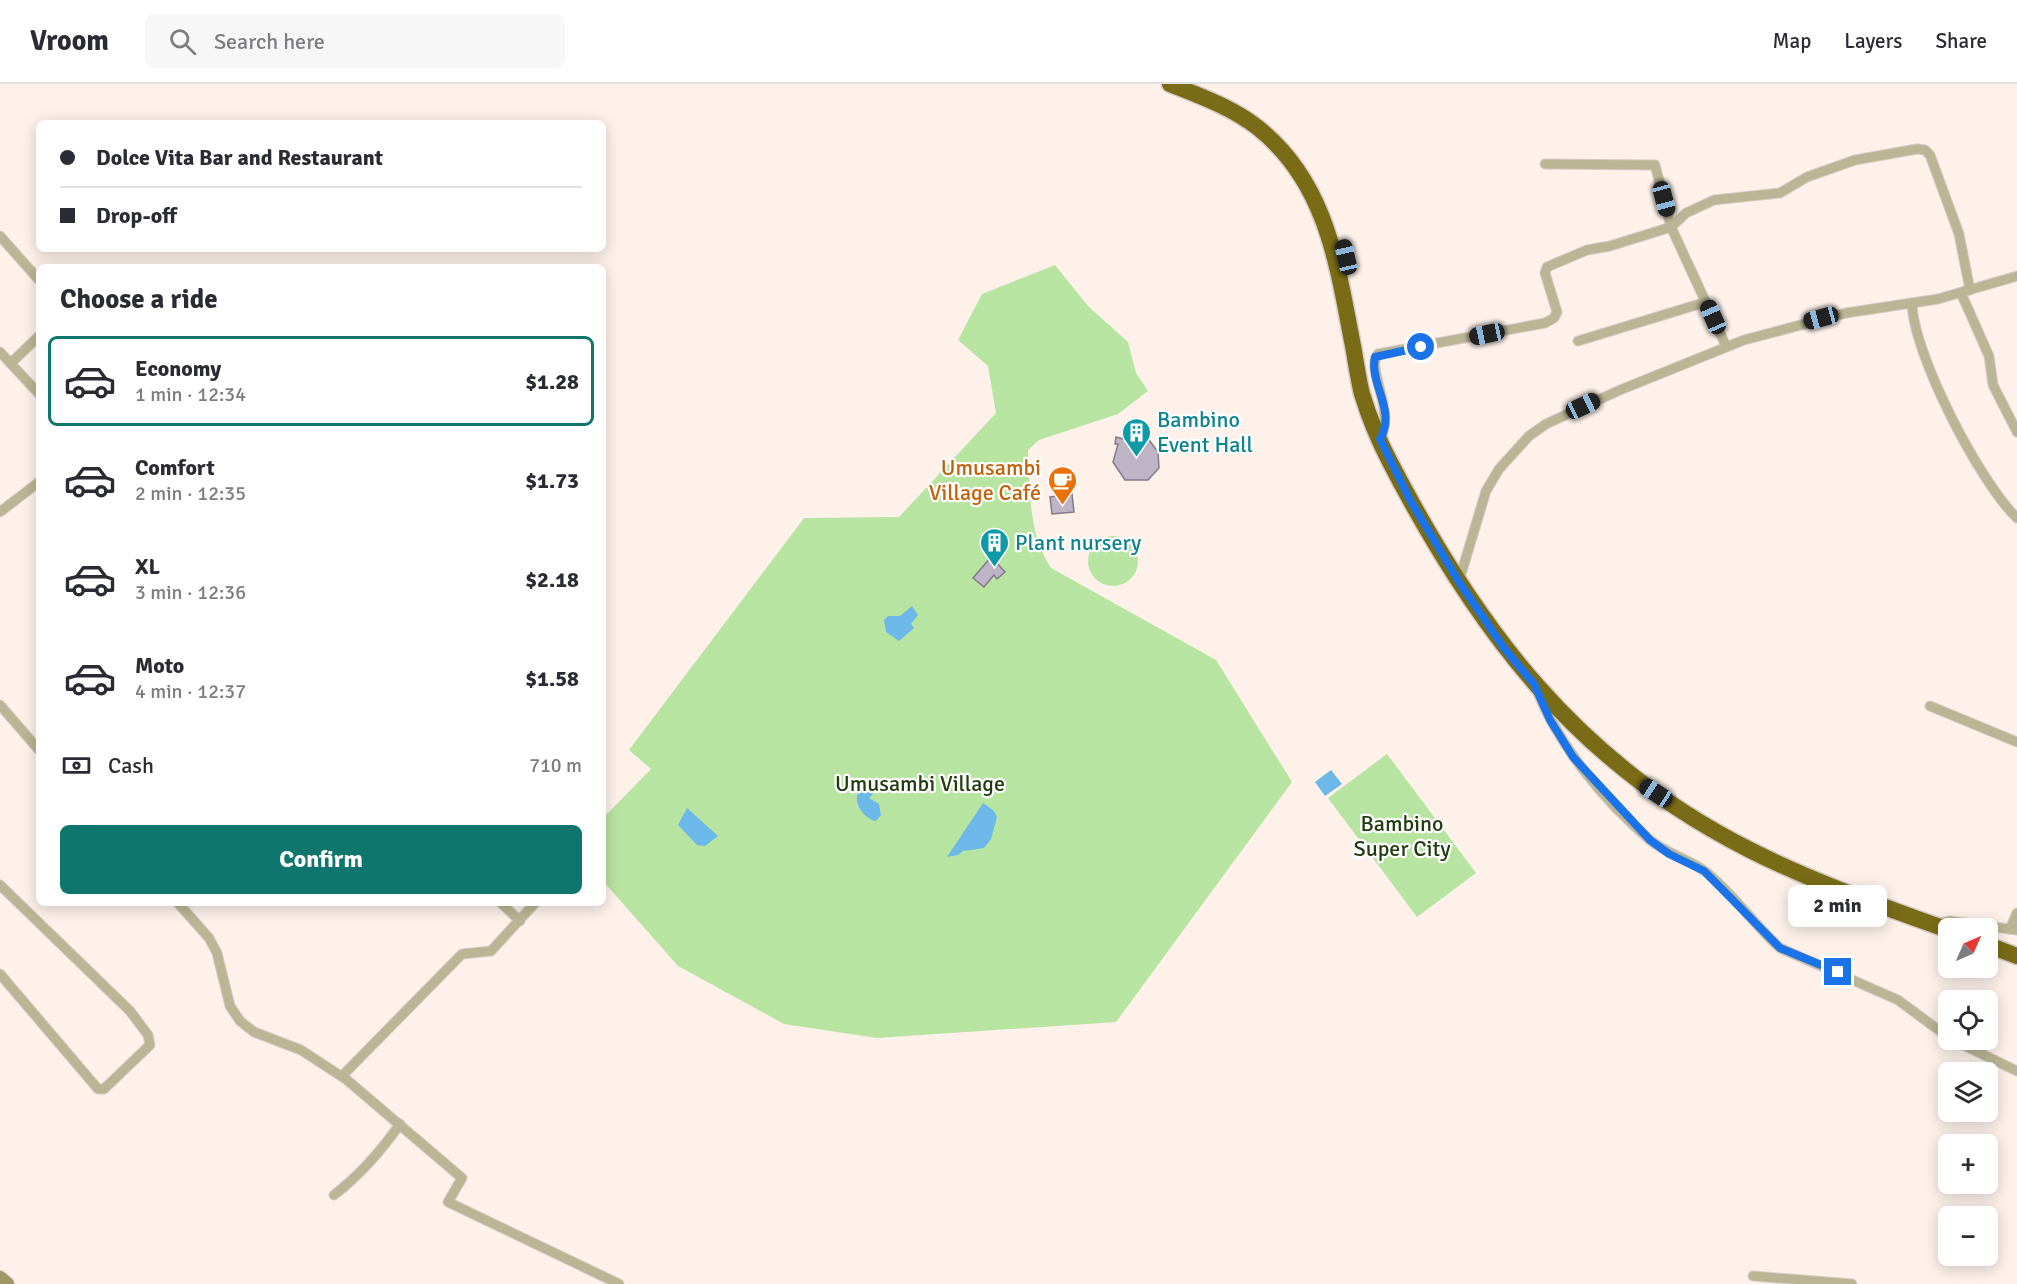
<!DOCTYPE html>
<meta charset="utf-8">
<style>
body{margin:0;font-family:Signika,sans-serif;background:#f7f7f7;color:#2b2b33;height:100vh;display:flex;flex-direction:column;font-size:22px;white-space:nowrap}
*{box-sizing:border-box;margin:0}
p{font-size:20px;color:#7c7c81}
.icon{flex:none;width:33px;height:33px;fill:none;stroke:currentColor;stroke-width:2;stroke-linecap:round;stroke-linejoin:round}
.map{position:relative;flex:1;overflow:hidden}
.side{position:absolute;left:36px;top:180px;width:570px;height:642px;display:flex;flex-direction:column;background:#fff;border-radius:9px;box-shadow:0 3px 15px #0003}
.side>*{flex:none}
.guide{position:absolute;left:36px;top:36px;width:570px;height:132px;border-radius:9px;box-shadow:0 3px 15px #0003;display:grid;align-content:center;height:132px;padding:0 24px;background:#fff}
.needle{width:39px;rotate:45deg}
.tools{position:absolute;left:1938px;top:834px;display:grid;gap:12px}
.tools a{display:grid;place-items:center;width:60px;height:60px;border-radius:9px;background:#fff;box-shadow:0 3px 15px #0003;font-size:30px}
.end{position:absolute;width:27px;height:27px;margin:-14px;border:8px solid #1a73e8;background:#fff;box-shadow:0 0 0 3px #fff}
.from{border-radius:50%}
.bubble{position:absolute;height:42px;border-radius:9px;background:#fff;box-shadow:0 3px 15px #0003;font-size:20px;font-weight:800;line-height:42px;text-align:center}
.car{position:absolute;width:18px;height:36px;margin:-18px -9px;border-radius:8px;box-shadow:0 0 4px 2px #0007;background:linear-gradient(#222 24%,#8ab4d8 0 40%,#222 0 76%,#8ab4d8 0 86%,#222 0)}
.guide b{display:flex;align-items:center;gap:21px;height:57px;font-size:22px}
.guide b+b{border-top:2px solid #e1e1e2}
.guide i{width:15px;height:15px;background:#2b2b33}
ul{padding:0;list-style:none}
li{display:flex;align-items:center;gap:18px;height:90px;margin:0 12px 9px;padding:0 12px;border:3px solid transparent;border-radius:9px}
li div{flex:1}
li b{display:block;font-size:22px}
li em{font-style:normal;font-weight:800}
li.current{border-color:#0f766e}
li>.icon{width:54px;height:54px;stroke-width:1.5}
h2{padding:0 24px;font-size:27px;line-height:72px}
.pay{display:flex;align-items:center;gap:15px;height:66px;padding:0 24px;font-size:22px}
.pay p{margin-inline-start:auto}
.button{display:flex;gap:12px;margin-top:auto;padding:12px 24px}
.button a{flex:1;height:69px;border-radius:9px;background:#0f766e;color:#fff;font-size:24px;font-weight:800;line-height:69px;text-align:center}
header{display:flex;align-items:center;gap:36px;box-sizing:border-box;height:84px;padding:0 30px;background:#fff;border-bottom:2px solid #e1e1e2}
header strong{font-size:28px}
nav{display:flex;gap:33px;margin-inline-start:auto;font-size:21px}
.search{width:420px;height:54px;background:#f7f7f7;display:flex;align-items:center;gap:15px;box-sizing:border-box;padding:0 21px;border-radius:9px;color:#7c7c81;font-size:22px}
.map>svg:first-child{display:block}
</style>
<header>
<strong>Vroom</strong>
<div class="search"><svg class="icon" aria-label="search" viewBox="0 0 24 24"><circle cx="10" cy="10" r="6"/><path d="M15 15l6 6"/></svg>Search here</div>
<nav><a>Map</a><a>Layers</a><a>Share</a></nav>
</header>
<div class="map">
<svg width="2017" height="1200" viewBox="0 0 2017 1200">
<rect width="100%" height="100%" fill="#fdf1ea"/>
<g fill="#b8e4a2">
<path d="M 1055,181 L 1088,222 L 1128,258 L 1136,289 L 1148,307 L 1118,330 L 1039,356 L 1028,366 C 1030,407 1028,449 1051,484 L 1216,576 L 1292,698 L 1116,938 L 877,954 L 784,940 L 678,882 L 603,797 L 603,734 L 651,685 L 629,666 L 804,434 L 899,433 L 996,329 L 988,282 L 958,256 L 982,210 Z"/>
<circle cx="1113" cy="477" r="25"/>
<path d="M 1387,670 L 1476,789 L 1417,833 L 1328,714 Z"/>
</g>
<g fill="#6cb8e8">
<path d="M 912,522 L 918,531 L 911,540 L 914,544 L 899,557 L 886,548 L 884,536 L 888,532 L 900,532 Z"/>
<path d="M 1331,686 L 1342,700 L 1325,712 L 1315,698 Z"/>
<path d="M 865,701 L 873,704 L 874,709 L 869,714 L 879,720 L 881,731 L 876,737 C 863,735 847,713 865,701 Z"/>
<path d="M 983,719 L 994,727 L 997,733 L 991,755 L 984,764 L 963,767 L 958,771 L 947,773 Z"/>
<path d="M 687,724 L 718,752 L 705,762 L 697,761 L 678,741 Z"/>
</g>
<g fill="#bdb5c6" stroke="#837b8b" stroke-width="1.5">
<path d="M 1134,348 L 1146,352 L 1158,368 L 1159,384 L 1148,396 L 1125,396 L 1113,378 L 1118,360 L 1115,360 L 1116,353 L 1123,355 L 1125,350 Z"/>
<path d="M 1072,410 L 1074,428 L 1052,430 L 1050,413 Z"/>
<path d="M 991,473 L 1005,488 L 997,495 L 994,491 L 984,503 L 973,494 Z"/>
</g>
<g fill="none" stroke-linecap="round" stroke-linejoin="round">
<defs>
<g id="street">
<path d="M 1545,80 L 1655,81 L 1671,143 L 1726,262"/>
<path d="M 0,152 L 39,196"/>
<path d="M 1961,209 L 1989,272 L 1993,301 L 2017,348"/>
<path d="M 1912,219 C 1913,270 1980,399 2017,434"/>
<path d="M 1578,257 L 1706,218"/>
<path d="M 0,268 L 39,310"/>
<path d="M 11,279 L 39,252"/>
<path d="M 1380,355 C 1396,327 1365,283 1378,270 L 1545,239 L 1554,234 L 1557,228 L 1545,189 L 1547,183 L 1587,166 L 1610,162 L 1671,143 L 1686,129 L 1714,116 L 1780,109 L 1807,93 L 1855,76 L 1917,65 L 1925,66 L 1930,71 L 1959,150 L 1970,206"/>
<path d="M 0,428 L 39,398"/>
<path d="M 1459,497 L 1486,407 L 1499,385 L 1529,352 L 1546,340 L 1620,306 L 1744,256 L 1846,229 L 1938,215 L 2017,192"/>
<path d="M 1537,607 C 1561,664 1603,716 1650,756 C 1667,770 1689,775 1706,788 C 1734,810 1753,840 1780,864 L 1898,916 L 1948,953"/>
<path d="M 0,621 L 39,666"/>
<path d="M 1930,622 L 2017,658"/>
<path d="M 0,801 L 130,927 L 148,951 L 150,961 L 104,1005 L 98,1005 L 0,890"/>
<path d="M 178,819 L 209,854 L 217,869 L 230,922 L 240,937 L 254,948 L 301,966 L 347,996 L 462,1094 L 448,1118 L 619,1200"/>
<path d="M 501,819 L 520,837"/>
<path d="M 1936,840 L 1950,837 L 2017,846"/>
<path d="M 2010,845 L 2017,829"/>
<path d="M 1953,956 L 2017,987"/>
<path d="M 342,992 L 462,870 L 491,867 L 535,819"/>
<path d="M 334,1111 C 360,1091 381,1067 400,1040"/>
<path d="M 1753,1192 L 1852,1200"/>
</g>
<path id="secondary" d="M 0,1194 L 7,1200"/>
<g id="highway">
<path d="M 1170,0 C 1200,12 1231,23 1257,43 C 1327,98 1337,180 1353,262 C 1356,278 1358,294 1362,310 C 1369,333 1379,357 1390,378 C 1477,546 1577,679 1750,766 C 1813,798 1882,822 1948,846"/>
<path d="M 1988,861 L 2017,872"/>
</g>
</defs>
<use href="#street" stroke="#d7ccc5" stroke-width="11"/>
<use href="#secondary" stroke="#d7ccc5" stroke-width="16"/>
<use href="#highway" stroke="#d7ccc5" stroke-width="19"/>
<use href="#street" stroke="#bab594" stroke-width="9"/>
<use href="#secondary" stroke="#9f9664" stroke-width="14"/>
<use href="#highway" stroke="#7a6c16" stroke-width="16"/>
</g>
<g fill="none" stroke-linecap="round" stroke-linejoin="round">
<path stroke="#1a73e8" stroke-width="8" d="M 1421,263 L 1375,273 C 1369,301 1397,326 1380,355 L 1410,416 L 1459,498 L 1504,564 L 1534,600 L 1550,636 L 1573,673 L 1650,756 L 1669,770 L 1704,787 L 1780,864 L 1838,888"/>
</g>
<defs>
<symbol id="building-pin" viewBox="-11 -11 22 30"><path d="M0 17L-7.5 6A9.5 9.5 0 1 1 7.5 6Z" fill="#0f9aa8" stroke="#fff"/><path d="M-4-6H4V6H1V3H-1V6H-4ZM-2.5-4.3h1.7v1.8h-1.7ZM.8-4.3h1.7v1.8H.8ZM-2.5-1h1.7V.8h-1.7ZM.8-1h1.7V.8H.8Z" fill="#fff"/></symbol>
<symbol id="cafe-pin" viewBox="-11 -11 22 30"><path d="M0 17L-7.5 6A9.5 9.5 0 1 1 7.5 6Z" fill="#e8710a" stroke="#fff"/><path d="M-5.5-4.5H6V0H3Q3 3.5 0 3.5H-2.5Q-5.5 3.5-5.5 0ZM3-3.2v2h1.7v-2ZM-6 4.5H4V6H-6Z" fill="#fff"/></symbol>
</defs>
<g fill-rule="evenodd">
<use href="#building-pin" x="1120" y="332" width="33" height="45"/>
<use href="#cafe-pin" x="1046" y="380" width="33" height="45"/>
<use href="#building-pin" x="978" y="442" width="33" height="45"/>
</g>
<g text-anchor="middle" stroke-width="4.5" stroke-linejoin="round" paint-order="stroke">
<g font-size="22" fill="#0d838f" stroke="#fff" text-anchor="start">
<text x="1157" y="343">Bambino<tspan x="1157" dy="25">Event Hall</tspan></text>
<text x="1015" y="466">Plant nursery</text>
</g>
<g font-size="22" fill="#c56008" stroke="#fff" text-anchor="end">
<text x="1041" y="391">Umusambi<tspan x="1041" dy="25">Village Café</tspan></text>
</g>
<g font-size="22" fill="#213d0f" stroke="#fff">
<text x="920" y="707">Umusambi Village</text>
<text x="1402" y="747">Bambino<tspan x="1402" dy="25">Super City</tspan></text>
</g>
</g>
</svg>
<div class="tools">
<a><svg class="needle" viewBox="-14 -14 28 28"><path d="M0-13l5 13h-10z" fill="#e53935"/><path d="M0 13l5-13h-10z" fill="#7c7c81"/></svg></a>
<a><svg class="icon" aria-label="locate" viewBox="0 0 24 24"><circle cx="12" cy="12" r="6"/><path d="M12 2v4M12 18v4M2 12h4M18 12h4"/></svg></a>
<a><svg class="icon" aria-label="layers" viewBox="0 0 24 24"><path d="M12 4l9 5-9 5-9-5zM3 14l9 5 9-5"/></svg></a>
<a>+</a>
<a>−</a>
</div>
<i class="end from" style="left:1421px;top:263px"></i>
<i class="end" style="left:1838px;top:888px"></i>
<div class="bubble" style="left:1788px;top:801px;width:99px">2 min</div>
<i class="car" style="left:1664px;top:115px;rotate:165deg"></i>
<i class="car" style="left:1346px;top:173px;rotate:347deg"></i>
<i class="car" style="left:1713px;top:233px;rotate:336deg"></i>
<i class="car" style="left:1821px;top:234px;rotate:255deg"></i>
<i class="car" style="left:1487px;top:250px;rotate:258deg"></i>
<i class="car" style="left:1583px;top:322px;rotate:65deg"></i>
<i class="car" style="left:1656px;top:709px;rotate:303deg"></i>
<div class="guide">
<b><i class="from"></i>Dolce Vita Bar and Restaurant</b>
<b><i></i>Drop-off</b>
</div>
<section class="side">
<h2>Choose a ride</h2>
<ul>
<li class="current"><svg class="icon" aria-label="car" viewBox="0 0 24 24"><path d="M5 17H2v-5l4-1 3-4h7l3 4 3 1v5h-3M9 17h6M6 11h13"/><circle cx="7" cy="17" r="2"/><circle cx="17" cy="17" r="2"/></svg><div><b>Economy</b><p>1 min · 12:34</p></div><em>$1.28</em></li>
<li><svg class="icon" aria-label="car" viewBox="0 0 24 24"><path d="M5 17H2v-5l4-1 3-4h7l3 4 3 1v5h-3M9 17h6M6 11h13"/><circle cx="7" cy="17" r="2"/><circle cx="17" cy="17" r="2"/></svg><div><b>Comfort</b><p>2 min · 12:35</p></div><em>$1.73</em></li>
<li><svg class="icon" aria-label="car" viewBox="0 0 24 24"><path d="M5 17H2v-5l4-1 3-4h7l3 4 3 1v5h-3M9 17h6M6 11h13"/><circle cx="7" cy="17" r="2"/><circle cx="17" cy="17" r="2"/></svg><div><b>XL</b><p>3 min · 12:36</p></div><em>$2.18</em></li>
<li><svg class="icon" aria-label="car" viewBox="0 0 24 24"><path d="M5 17H2v-5l4-1 3-4h7l3 4 3 1v5h-3M9 17h6M6 11h13"/><circle cx="7" cy="17" r="2"/><circle cx="17" cy="17" r="2"/></svg><div><b>Moto</b><p>4 min · 12:37</p></div><em>$1.58</em></li>
</ul>
<div class="pay"><svg class="icon" aria-label="cash" viewBox="0 0 24 24"><path d="M3 7h18v10H3z"/><circle cx="12" cy="12" r="2"/></svg>Cash<p>710 m</p></div>
<div class="button"><a>Confirm</a></div>
</section>
</div>
